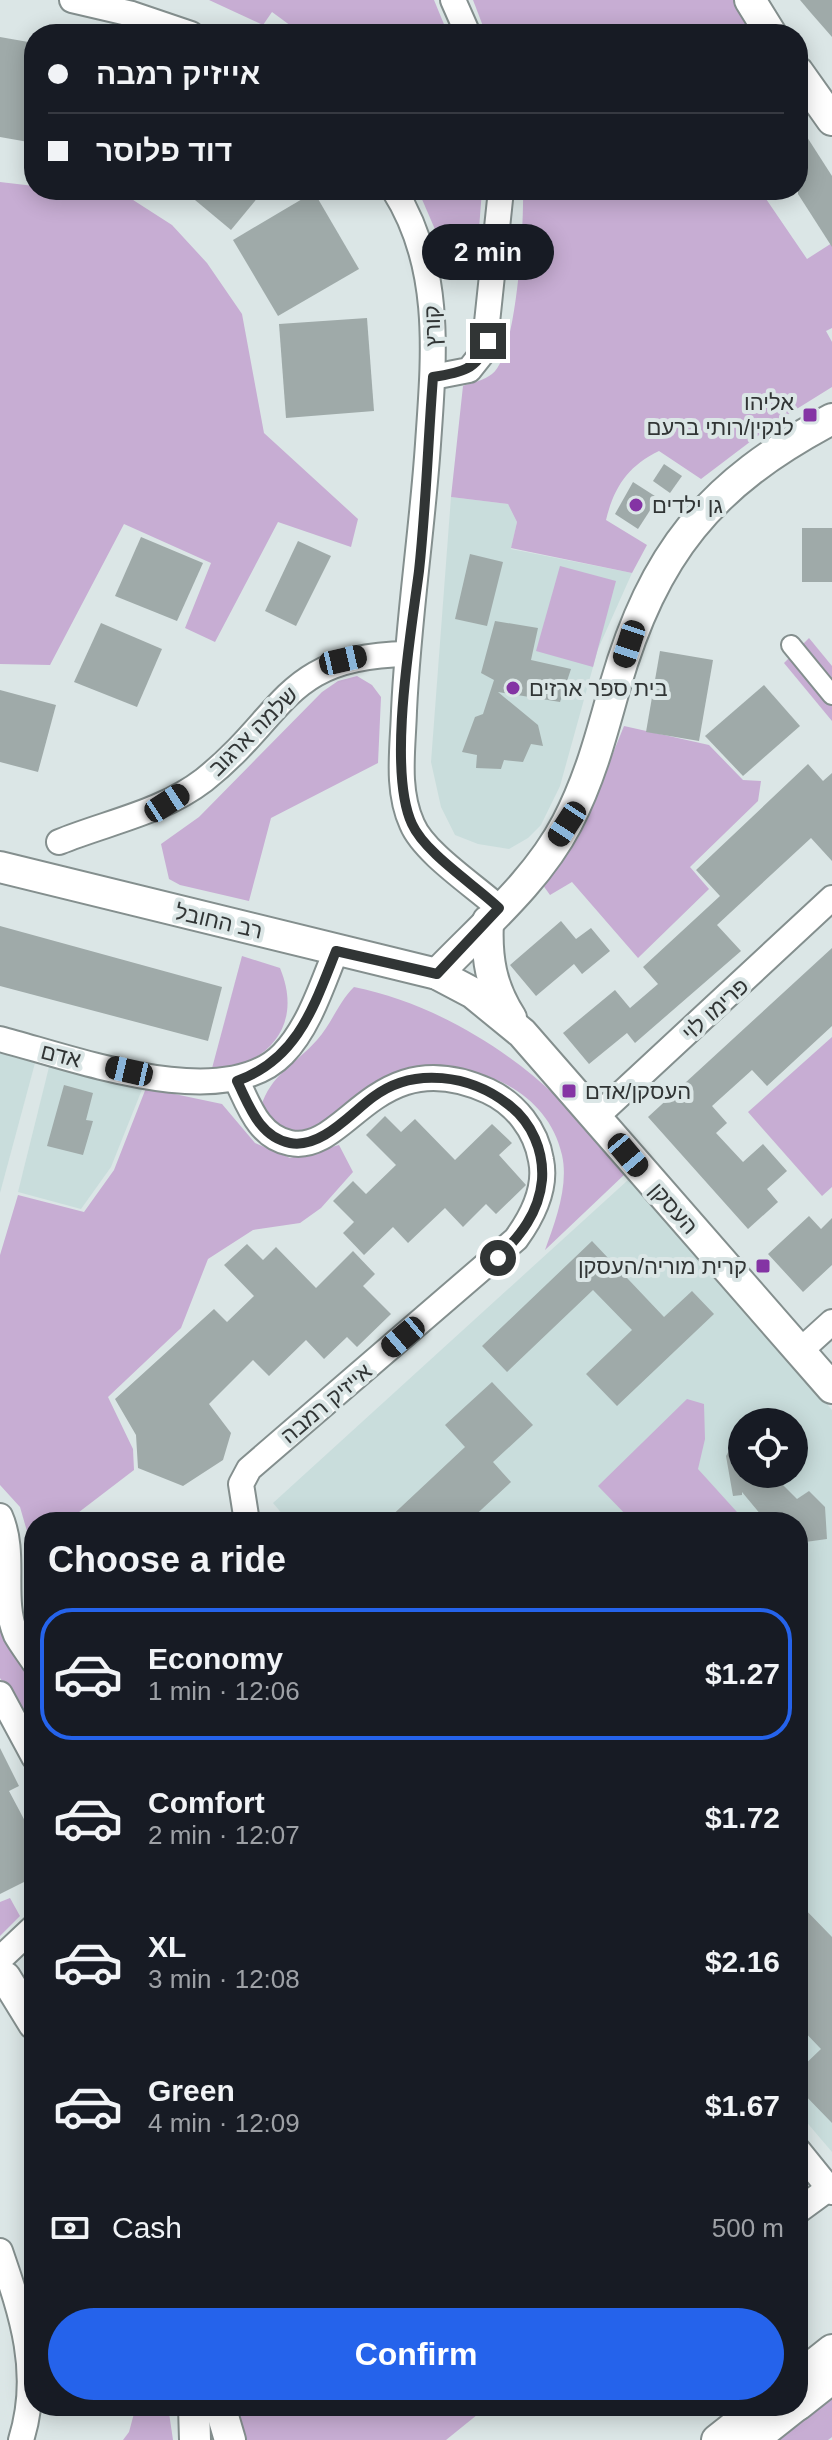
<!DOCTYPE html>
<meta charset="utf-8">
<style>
body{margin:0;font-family:Arial,Heebo,sans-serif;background:#20242c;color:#f1f3f6;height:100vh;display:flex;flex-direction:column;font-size:30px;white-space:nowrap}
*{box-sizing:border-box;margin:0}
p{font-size:26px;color:#9ea1a6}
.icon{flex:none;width:44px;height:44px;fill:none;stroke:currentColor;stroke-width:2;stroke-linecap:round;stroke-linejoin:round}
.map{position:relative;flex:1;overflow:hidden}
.sheet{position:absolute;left:24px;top:1512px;width:784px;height:904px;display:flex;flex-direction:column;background:#171b24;border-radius:32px;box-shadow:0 4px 20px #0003}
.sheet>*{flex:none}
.guide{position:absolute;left:24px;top:24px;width:784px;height:176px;border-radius:32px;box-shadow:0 4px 20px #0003;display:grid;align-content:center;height:176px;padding:0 24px;background:#171b24}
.buttons{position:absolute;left:728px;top:1408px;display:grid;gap:16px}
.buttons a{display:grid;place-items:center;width:80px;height:80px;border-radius:50%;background:#171b24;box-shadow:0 4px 20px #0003;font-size:40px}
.end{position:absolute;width:36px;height:36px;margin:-18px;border:10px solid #313535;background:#fff;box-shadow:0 0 0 4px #fff}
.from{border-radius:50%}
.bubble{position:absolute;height:56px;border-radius:28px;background:#171b24;box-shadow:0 4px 20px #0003;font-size:26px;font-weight:600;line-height:56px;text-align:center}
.car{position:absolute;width:24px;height:48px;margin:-24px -12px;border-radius:10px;box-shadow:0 0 6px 2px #0007;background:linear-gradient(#222 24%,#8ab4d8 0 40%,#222 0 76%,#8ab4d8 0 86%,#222 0)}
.guide b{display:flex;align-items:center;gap:28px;height:76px;font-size:30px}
.guide b+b{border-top:2px solid #363941}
.guide i{width:20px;height:20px;background:#f1f3f6}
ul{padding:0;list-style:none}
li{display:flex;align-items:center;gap:24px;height:132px;margin:0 16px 12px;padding:0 8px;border:4px solid transparent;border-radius:32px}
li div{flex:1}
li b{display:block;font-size:30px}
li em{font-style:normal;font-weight:600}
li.active{border-color:#2563eb}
li>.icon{width:72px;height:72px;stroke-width:1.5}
h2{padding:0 24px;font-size:36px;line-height:96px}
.pay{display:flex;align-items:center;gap:20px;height:88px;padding:0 24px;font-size:30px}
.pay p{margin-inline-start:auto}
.primary-button{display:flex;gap:16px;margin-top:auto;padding:16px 24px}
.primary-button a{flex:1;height:92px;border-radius:48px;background:#2563eb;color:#fff;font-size:32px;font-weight:600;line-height:92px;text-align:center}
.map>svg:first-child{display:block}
</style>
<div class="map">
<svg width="832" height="2440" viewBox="0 0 832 2440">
<rect width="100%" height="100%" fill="#dbe6e6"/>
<g fill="#c9dddc" fill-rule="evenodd">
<path d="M 451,497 L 508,504 L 517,522 L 511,549 L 632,573 L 598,649 L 560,786 L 541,825 L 528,838 L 509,849 L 478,844 L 455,835 L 441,807 L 431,762 Z"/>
<path d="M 0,1053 L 35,1063 L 0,1193 Z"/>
<path d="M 50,1063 L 143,1087 L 111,1167 L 81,1209 L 18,1192 Z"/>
<path d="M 628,1180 L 832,1410 L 832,2152 L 798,2112 L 798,1522 L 289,1522 L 273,1503 ZM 742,1422 L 794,1422 L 794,1474 L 742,1474 Z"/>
</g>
<g fill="#c7add3">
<path d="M 209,0 L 434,0 L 448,34 L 302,34 L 272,12 L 263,25 Z"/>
<path d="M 473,0 L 735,0 L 758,34 L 486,34 Z"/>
<path d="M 0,182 L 34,186 L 34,190 L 130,198 L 172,225 L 207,263 L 242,314 L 264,433 L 358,519 L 351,547 L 278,522 L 215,642 L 185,628 L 211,563 L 124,524 L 50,665 L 0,664 Z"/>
<path d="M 418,190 L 482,190 L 479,229 L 437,234 Z"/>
<path d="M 523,190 L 760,190 L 807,259 L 832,243 L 832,328 L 826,331 L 832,342 L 832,387 L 779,420 L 701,479 L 659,451 C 628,466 614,487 606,520 L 647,545 L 632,573 L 511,548 L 517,522 L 508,504 L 451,497 L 463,386 C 471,383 485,380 492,374 C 517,355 524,224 523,190 Z"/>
<path d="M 560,566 L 616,581 L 593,667 L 536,651 Z"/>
<path d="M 809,638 L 832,666 L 832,721 L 784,663 Z"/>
<path d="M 357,676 L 372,685 L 381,697 L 378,763 L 271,818 L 249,901 L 180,885 L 169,879 L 161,844 L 199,817 L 322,692 L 338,681 Z"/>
<path d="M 624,726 L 709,745 L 743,780 L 761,781 L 758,801 L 690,867 L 709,889 L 638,958 L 572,882 L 550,895 L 540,881 C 584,839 601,781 624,726 Z"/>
<path d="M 242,956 L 280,968 C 304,1026 268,1065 211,1072 Z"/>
<path d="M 354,987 C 428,1002 501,1044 556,1096 C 581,1120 603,1148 625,1174 L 545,1250 C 555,1222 569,1186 562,1155 C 545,1078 450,1052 384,1077 C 354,1089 338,1127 306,1133 C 287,1137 273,1119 261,1107 C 270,1075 296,1064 317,1040 C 332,1023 338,1003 354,987 Z"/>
<path d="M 832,1037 L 832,1187 L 822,1196 L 748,1112 Z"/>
<path d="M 146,1088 L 222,1104 L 255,1143 L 290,1158 L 339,1145 L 353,1172 L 321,1208 L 300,1223 L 253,1230 L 208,1259 L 181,1328 L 108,1397 L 133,1449 L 134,1470 L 66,1522 L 34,1522 L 33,1552 L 20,1507 L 0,1485 L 0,1255 L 18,1195 L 84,1212 L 114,1170 Z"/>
<path d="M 687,1399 L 704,1404 L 705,1439 L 698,1469 L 746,1522 L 633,1522 L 598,1486 Z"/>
<path d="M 0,1620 L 23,1665 L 34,1678 L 34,1732 L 0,1678 Z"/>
<path d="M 10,1898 L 20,1916 L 0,1936 L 0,1902 Z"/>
<path d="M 832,2393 L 832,2437 L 828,2440 L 773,2440 Z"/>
<path d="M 136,2406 L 168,2406 L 173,2440 L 123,2440 L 129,2432 Z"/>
<path d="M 233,2406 L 488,2406 L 446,2440 L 243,2440 Z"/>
</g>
<g fill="#9faaa9">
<path d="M 800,0 L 832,0 L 832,37 L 811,13 Z"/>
<path d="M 0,37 L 34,43 L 34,143 L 0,137 Z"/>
<path d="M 798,123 L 832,176 L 832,247 L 798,194 Z"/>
<path d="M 183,190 L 264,190 L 231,230 Z"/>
<path d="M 314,192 L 359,269 L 278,316 L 233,240 Z"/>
<path d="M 367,318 L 374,411 L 286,418 L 279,324 Z"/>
<path d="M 664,464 L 682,476 L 670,493 L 653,481 Z"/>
<path d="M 633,482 L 658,498 L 638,529 L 615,514 Z"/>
<rect x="802" y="528" width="30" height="54"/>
<path d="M 141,537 L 203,563 L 177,621 L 115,596 Z"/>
<path d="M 298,541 L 331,556 L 296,626 L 265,611 Z"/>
<path d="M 470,554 L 503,562 L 487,626 L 455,619 Z"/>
<path d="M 495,621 L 538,628 L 531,660 L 571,669 L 560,702 L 498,692 L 538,725 L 543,746 L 531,744 L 523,762 L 504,760 L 501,769 L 476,768 L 477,755 L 462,752 L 475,717 L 483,714 L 494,680 L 481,673 Z"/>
<path d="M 101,623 L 162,649 L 137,707 L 74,682 Z"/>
<path d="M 660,651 L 713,660 L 699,741 L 646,732 Z"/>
<path d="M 764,685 L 800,726 L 743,776 L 705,736 Z"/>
<path d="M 0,690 L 56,705 L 38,772 L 0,762 Z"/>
<path d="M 808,764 L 823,781 L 832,773 L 832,861 L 811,838 L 717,925 L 741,951 L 635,1043 L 627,1033 L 589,1064 L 563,1033 L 615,990 L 630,1008 L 658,984 L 643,967 L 720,896 L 696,870 Z"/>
<path d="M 561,921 L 576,939 L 591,928 L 610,951 L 582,974 L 574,964 L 536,996 L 510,965 Z"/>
<path d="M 0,926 L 222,987 L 208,1041 L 0,986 Z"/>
<path d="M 832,948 L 832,1026 L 767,1086 L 752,1070 L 712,1106 L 727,1123 L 716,1133 L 743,1162 L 763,1144 L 787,1171 L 767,1189 L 778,1202 L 748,1229 L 648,1117 Z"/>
<path d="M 64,1085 L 93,1093 L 86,1120 L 93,1121 L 83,1155 L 47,1146 Z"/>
<path d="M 385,1116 L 401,1132 L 415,1119 L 455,1160 L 492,1124 L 512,1143 L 499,1155 L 526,1185 L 496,1214 L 486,1204 L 463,1227 L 445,1208 L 408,1243 L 393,1227 L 364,1255 L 343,1233 L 354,1222 L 333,1201 L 353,1181 L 366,1194 L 396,1165 L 366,1135 Z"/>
<path d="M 809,1216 L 821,1229 L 832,1218 L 832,1265 L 803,1292 L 768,1254 Z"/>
<path d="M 592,1241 L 664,1317 L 692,1291 L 714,1314 L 617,1406 L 586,1374 L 632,1330 L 593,1290 L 507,1372 L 482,1346 Z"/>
<path d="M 247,1244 L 263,1260 L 276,1247 L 316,1288 L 353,1251 L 375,1274 L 363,1286 L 391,1314 L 357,1347 L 347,1337 L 324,1359 L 306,1340 L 269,1376 L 253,1360 L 209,1404 L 231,1433 L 223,1460 L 183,1486 L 138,1468 L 136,1435 L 115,1399 L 214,1309 L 227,1322 L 254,1296 L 224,1265 Z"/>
<path d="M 492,1382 L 533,1425 L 493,1462 L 511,1482 L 468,1522 L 385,1522 L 465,1447 L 445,1425 Z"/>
<path d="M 742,1427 L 742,1474 L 772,1474 L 797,1499 L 809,1491 L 825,1507 L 827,1539 L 798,1543 L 798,1522 L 767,1522 L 742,1492 L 742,1495 L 733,1496 L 726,1456 Z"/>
<path d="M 0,1748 L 19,1786 L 9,1791 L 34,1838 L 34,1877 L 0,1894 Z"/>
<path d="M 798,1902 L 832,1937 L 832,2123 L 798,2088 L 798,2071 L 821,2049 L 798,2025 Z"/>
</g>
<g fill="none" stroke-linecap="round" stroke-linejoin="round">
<defs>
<path id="pedestrian" d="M 791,645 L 832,695"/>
<g id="minor">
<path d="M 72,0 L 132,14 L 191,34"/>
<path d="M 453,0 L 468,34"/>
<path d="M 394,190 C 443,267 434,357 428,444 C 422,533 408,621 404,711 C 403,748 396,789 412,824 C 424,853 475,886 499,908"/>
<path d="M 433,377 L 469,370 L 484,351 L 501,190"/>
<path d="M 59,842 C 108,822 161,813 204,780 C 287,714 283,656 407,654"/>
<path d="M 0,1039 C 73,1058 224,1115 283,1054 C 309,1027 322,985 336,951"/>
<path d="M 237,1081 C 249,1106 259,1137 290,1143 C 347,1155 375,1040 488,1091 C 516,1104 536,1130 541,1160 C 547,1189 532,1217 516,1239 L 249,1469 L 241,1484 L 247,1522"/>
<path d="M 596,1117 L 832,898"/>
<path d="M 800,1351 L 832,1322"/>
<path d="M 0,1516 C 17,1554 0,1598 16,1635 C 21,1644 28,1653 34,1662"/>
<path d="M 0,1694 L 34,1757"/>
<path d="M 0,1959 L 34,1927"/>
<path d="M 798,2150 L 832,2192"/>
<path d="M 798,2211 L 832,2186"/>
<path d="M 0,2251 C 22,2315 42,2373 21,2440"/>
</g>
<g id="tertiary">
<path d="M 750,0 L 771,34"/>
<path d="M 798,72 L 832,120"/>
<path d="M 0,867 L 437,974 L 473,993 L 522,1033 L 832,1388"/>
<path d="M 488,921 C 486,958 491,987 511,1018"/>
<path d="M 437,974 C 482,927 537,881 567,823 C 590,779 602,733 615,686 C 654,553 709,484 832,419"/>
<path d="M 5,1977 L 34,2024"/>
<path d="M 798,2377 L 832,2350"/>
<path d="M 798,2405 L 832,2378"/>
<path d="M 194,2406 L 195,2440"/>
<path d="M 220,2406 L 230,2440"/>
<path d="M 717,2440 L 760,2406"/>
<path d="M 753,2440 L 796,2406"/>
</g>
</defs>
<use href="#pedestrian" stroke="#848f8e" stroke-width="22"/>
<use href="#minor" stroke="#848f8e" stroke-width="28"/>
<use href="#tertiary" stroke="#848f8e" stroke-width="34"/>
<use href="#pedestrian" stroke="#fff" stroke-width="18"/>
<use href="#minor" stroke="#fff" stroke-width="24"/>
<use href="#tertiary" stroke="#fff" stroke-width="30"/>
</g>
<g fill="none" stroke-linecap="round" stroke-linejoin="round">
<path stroke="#313535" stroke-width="10" d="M 488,341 C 478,370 460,373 433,377 C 428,441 426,507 419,571 C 411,633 387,770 412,824 C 425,853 475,885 499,908 L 437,974 L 336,951 C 314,1006 298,1059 237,1081 C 249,1105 259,1137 290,1143 C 321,1149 351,1113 373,1097 C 414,1066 471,1075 509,1105 C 532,1123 544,1151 542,1180 C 539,1213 520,1236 498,1258"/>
</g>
<g fill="#8434a4" stroke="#dbe6e6" stroke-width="3">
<rect x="802" y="407" width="16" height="16" rx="4"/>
<circle cx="636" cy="505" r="8"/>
<circle cx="513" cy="688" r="8"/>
<rect x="561" y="1083" width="16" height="16" rx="4"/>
<rect x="755" y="1258" width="16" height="16" rx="4"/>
</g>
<g text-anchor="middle" stroke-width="8" stroke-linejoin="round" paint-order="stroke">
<g font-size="22" fill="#313535" stroke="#dbe6e6">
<text transform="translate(432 326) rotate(-92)" y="8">קורץ</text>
<text transform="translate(253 731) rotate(-45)" y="8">שלמה ארגוב</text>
<text transform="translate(219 921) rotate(13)" y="8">רב החובל</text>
<text transform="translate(715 1009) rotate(-42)" y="8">פרימו לוי</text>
<text transform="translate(61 1055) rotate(14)" y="8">אדם</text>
<text transform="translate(674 1208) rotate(49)" y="8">העסקן</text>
<text transform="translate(326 1403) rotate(-40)" y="8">אייזיק רמבה</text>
</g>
<g font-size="22" fill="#313535" stroke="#dbe6e6" text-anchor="start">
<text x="794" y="410" text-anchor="end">אליהו<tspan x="794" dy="25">לנקין/רותי ברעם</tspan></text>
<text x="652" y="513">גן ילדים</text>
<text x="529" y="696">בית ספר ארזים</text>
<text x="585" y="1099">העסקן/אדם</text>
<text x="747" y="1274" text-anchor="end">קרית מוריה/העסקן</text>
</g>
</g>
</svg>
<div class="buttons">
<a><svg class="icon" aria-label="locate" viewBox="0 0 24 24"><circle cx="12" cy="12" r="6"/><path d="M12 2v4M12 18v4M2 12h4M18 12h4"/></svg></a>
</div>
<i class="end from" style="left:498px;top:1258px"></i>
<i class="end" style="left:488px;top:341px"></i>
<div class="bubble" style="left:422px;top:224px;width:132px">2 min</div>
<i class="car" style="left:629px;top:644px;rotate:198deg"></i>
<i class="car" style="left:343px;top:660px;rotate:77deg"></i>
<i class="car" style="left:167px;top:803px;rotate:57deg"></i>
<i class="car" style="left:567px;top:824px;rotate:213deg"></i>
<i class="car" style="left:129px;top:1071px;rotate:283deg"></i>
<i class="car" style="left:628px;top:1155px;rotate:140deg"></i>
<i class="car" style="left:403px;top:1337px;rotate:230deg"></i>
<div class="guide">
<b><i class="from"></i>אייזיק רמבה</b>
<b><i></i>דוד פלוסר</b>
</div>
<section class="sheet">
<h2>Choose a ride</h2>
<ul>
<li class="active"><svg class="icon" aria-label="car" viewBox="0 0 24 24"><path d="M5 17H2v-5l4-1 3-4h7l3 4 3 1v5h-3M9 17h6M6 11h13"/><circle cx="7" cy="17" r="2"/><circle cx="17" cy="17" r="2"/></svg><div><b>Economy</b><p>1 min · 12:06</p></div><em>$1.27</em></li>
<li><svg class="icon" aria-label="car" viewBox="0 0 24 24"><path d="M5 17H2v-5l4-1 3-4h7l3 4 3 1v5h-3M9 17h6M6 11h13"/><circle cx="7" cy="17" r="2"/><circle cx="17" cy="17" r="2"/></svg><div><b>Comfort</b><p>2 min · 12:07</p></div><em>$1.72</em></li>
<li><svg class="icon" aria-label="car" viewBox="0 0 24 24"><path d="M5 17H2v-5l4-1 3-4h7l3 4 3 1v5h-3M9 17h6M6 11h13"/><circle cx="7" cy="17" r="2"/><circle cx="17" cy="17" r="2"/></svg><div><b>XL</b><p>3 min · 12:08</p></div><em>$2.16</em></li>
<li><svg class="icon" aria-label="car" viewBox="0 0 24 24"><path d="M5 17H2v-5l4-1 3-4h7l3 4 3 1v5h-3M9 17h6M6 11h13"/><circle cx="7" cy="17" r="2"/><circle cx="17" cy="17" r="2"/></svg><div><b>Green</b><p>4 min · 12:09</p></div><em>$1.67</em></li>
</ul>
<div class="pay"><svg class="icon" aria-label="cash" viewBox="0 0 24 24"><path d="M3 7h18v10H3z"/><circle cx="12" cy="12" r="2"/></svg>Cash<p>500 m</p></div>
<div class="primary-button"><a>Confirm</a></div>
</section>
</div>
